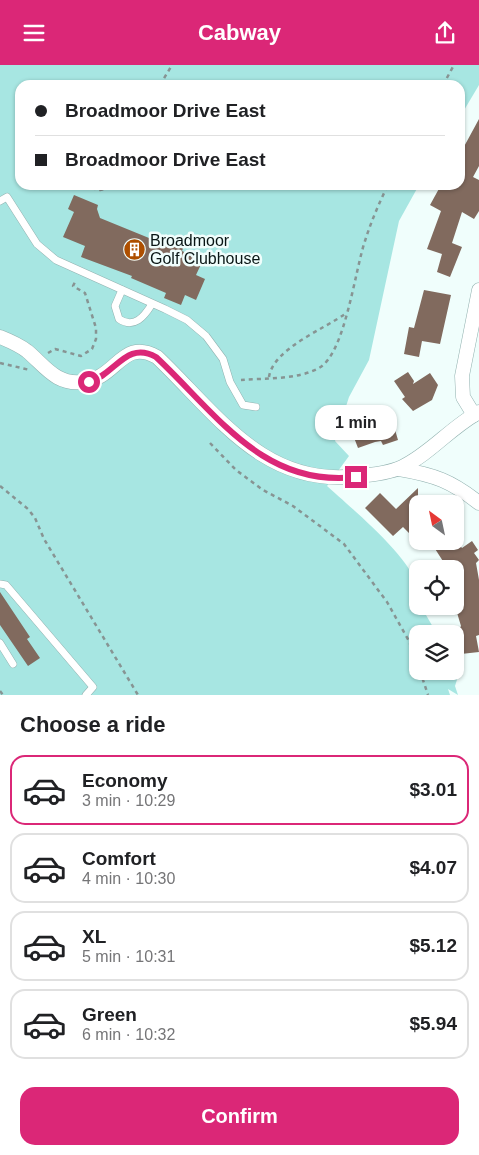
<!DOCTYPE html>
<meta charset="utf-8">
<style>
body{margin:0;font-family:Arial,sans-serif;background:#f2f2f2;color:#202124;height:100vh;display:flex;flex-direction:column;font-size:19px;white-space:nowrap}
*{box-sizing:border-box;margin:0}
p{font-size:16px;color:#757577}
.icon{flex:none;width:28px;height:28px;fill:none;stroke:currentColor;stroke-width:2;stroke-linecap:round;stroke-linejoin:round}
.map{position:relative;height:630px;overflow:hidden}
.sheet{display:flex;flex-direction:column;background:#fff;flex:1}
.sheet>*{flex:none}
.banner{position:absolute;left:15px;top:15px;width:450px;height:110px;border-radius:15px;box-shadow:0 1px 4px #0004;display:grid;align-content:center;height:110px;padding:0 20px;background:#fff}
.needle{width:32px;rotate:327deg}
.buttons{position:absolute;left:409px;top:430px;display:grid;gap:10px}
.buttons a{display:grid;place-items:center;width:55px;height:55px;border-radius:10px;background:#fff;box-shadow:0 1px 4px #0004;font-size:25px}
.end{position:absolute;width:22px;height:22px;margin:-11px;border:6px solid #db2777;background:#fff;box-shadow:0 0 0 2px #fff}
.from{border-radius:50%}
.bubble{position:absolute;height:35px;border-radius:15px;background:#fff;box-shadow:0 1px 4px #0004;font-size:16px;font-weight:600;line-height:35px;text-align:center}
.banner b{display:flex;align-items:center;gap:18px;height:48px;font-size:19px}
.banner b+b{border-top:1px solid #e0e0e0}
.banner i{width:12px;height:12px;background:#202124}
ul{padding:0;list-style:none}
li{display:flex;align-items:center;gap:15px;height:70px;margin:0 10px 8px;padding:0 10px;border:2px solid #e0e0e0;border-radius:15px}
li div{flex:1}
li b{display:block;font-size:19px}
li em{font-style:normal;font-weight:600}
li.active{border-color:#db2777}
li>.icon{width:45px;height:45px;stroke-width:1.5}
h2{padding:0 20px;font-size:22px;line-height:60px}
.action{display:flex;gap:10px;margin-top:auto;padding:10px 20px}
.action a{flex:1;height:58px;border-radius:15px;background:#db2777;color:#fff;font-size:20px;font-weight:600;line-height:58px;text-align:center}
header{display:flex;justify-content:space-between;align-items:center;height:65px;padding:0 20px;background:#db2777;color:#fff;font-size:22px;font-weight:600}
.map>svg:first-child{display:block}
</style>
<header><svg class="icon" aria-label="menu" viewBox="0 0 24 24"><path d="M4 6h16M4 12h16M4 18h16"/></svg>Cabway<svg class="icon" aria-label="share" viewBox="0 0 24 24"><path d="M12 15V3M7 8l5-5 5 5M5 13v7h14v-7"/></svg></header>
<div class="map">
<svg width="479" height="630" viewBox="0 0 479 630">
<rect width="100%" height="100%" fill="#f0fefc"/>
<path fill="#a7e6e2" d="M 0,0 L 479,0 L 479,20 L 460,52 L 460,20 L 20,20 L 20,120 L 419,120 L 399,156 L 369,295 L 349,332 L 335,376 L 349,391 L 327,421 C 349,441 413,494 417,522 C 418,528 417,535 418,541 L 425,541 L 426,550 L 437,569 L 418,569 L 418,606 L 455,606 L 455,593 L 461,602 L 455,621 L 458,630 L 448,624 L 450,630 L 0,630 Z"/>
<g fill="#816a5e">
<path d="M 479,54 L 479,101 L 473,112 L 479,115 L 479,146 L 474,154 L 462,147 L 452,178 L 462,182 L 450,212 L 437,207 L 442,189 L 427,184 L 441,146 L 430,140 L 441,120 L 460,120 L 460,89 Z"/>
<path d="M 74,130 L 98,140 L 97,144 L 100,153 L 149,173 L 151,168 L 184,181 L 182,186 L 203,195 L 196,210 L 205,214 L 196,235 L 185,230 L 181,240 L 164,233 L 166,228 L 131,213 L 132,211 L 81,192 L 85,181 L 63,172 L 74,147 L 68,144 Z"/>
<path d="M 424,225 L 451,230 L 440,279 L 422,276 L 419,292 L 404,289 L 409,262 L 414,263 Z"/>
<path d="M 408,307 L 414,316 L 413,319 L 430,308 L 438,320 L 432,335 L 413,346 L 402,334 L 405,332 L 394,316 Z"/>
<path d="M 381,350 L 386,353 L 391,351 L 398,375 L 383,380 L 381,376 L 375,377 L 358,383 L 353,370 L 369,365 L 367,359 L 374,357 L 376,352 Z"/>
<path d="M 418,423 L 418,477 L 403,462 L 393,471 L 365,443 L 380,428 L 396,444 Z"/>
<path d="M 430,476 L 456,476 L 462,483 L 472,476 L 478,485 L 474,488 L 479,495 L 476,498 L 479,515 L 479,570 L 476,571 L 479,587 L 461,589 L 457,568 L 461,561 L 455,541 L 455,504 L 448,504 Z"/>
<path d="M 0,527 L 30,572 L 27,574 L 40,593 L 28,601 L 0,560 Z"/>
</g>
<g fill="none" stroke-linecap="round" stroke-linejoin="round">
<defs>
<g id="lane">
<path d="M 0,136 L 7,132 L 37,179 L 56,195 L 165,244 L 187,255 L 206,271 L 223,294 L 230,317 L 243,340 L 256,342"/>
<path d="M 122,225 L 115,241 L 119,254 C 134,264 144,252 152,239"/>
<path d="M 0,519 L 6,520 L 93,622 L 86,630"/>
<path d="M 0,578 L 13,599"/>
</g>
<g id="street">
<path d="M 0,272 C 10,276 19,280 27,286 C 45,301 56,320 82,317 C 117,314 122,272 157,292 C 216,348 264,423 357,411 C 371,410 389,408 402,402 C 430,389 451,362 479,347"/>
<path d="M 474,350 L 463,332 L 462,311 L 479,225"/>
<path d="M 399,404 C 435,410 451,416 479,438"/>
</g>
</defs>
<use href="#lane" stroke="#92b2b0" stroke-width="8"/>
<use href="#street" stroke="#92b2b0" stroke-width="15"/>
<g stroke="#879493" stroke-width="2.5" stroke-dasharray="4 4" stroke-linecap="butt">
<path d="M 160,20 L 172,0"/>
<path d="M 443,20 L 454,0"/>
<path d="M 60,122 L 78,120 L 100,125 L 121,120"/>
<path d="M 48,288 L 55,284 L 81,291 L 92,284 L 96,274 L 96,263 L 85,228 L 73,221 L 76,215"/>
<path d="M 0,298 L 30,305"/>
<path d="M 269,312 C 273,284 324,264 345,249"/>
<path d="M 241,315 C 265,313 297,315 319,303 C 345,289 355,205 365,176 C 371,157 379,138 388,120"/>
<path d="M 210,378 L 236,405 L 263,425 L 293,441 L 344,479 L 387,537 L 409,576 L 418,600"/>
<path d="M 0,421 L 28,444 L 35,453 L 44,474 L 138,630"/>
<path d="M 420,606 L 428,630"/>
<path d="M 0,626 L 3,630"/>
</g>
<use href="#lane" stroke="#fff" stroke-width="7"/>
<use href="#street" stroke="#fff" stroke-width="14"/>
</g>
<g fill="none" stroke-linecap="round" stroke-linejoin="round">
<path stroke="#db2777" stroke-width="6" d="M 89,317 C 115,310 126,275 156,292 C 216,348 263,423 356,412"/>
</g>
<defs>
<symbol id="building-disc" viewBox="-11 -11 22 22"><circle r="9.5" fill="#ae4f00" stroke="#f0fefc"/><path d="M-4-6H4V6H1V3H-1V6H-4ZM-2.5-4.3h1.7v1.8h-1.7ZM.8-4.3h1.7v1.8H.8ZM-2.5-1h1.7V.8h-1.7ZM.8-1h1.7V.8H.8Z" fill="#fff"/></symbol>
</defs>
<g fill-rule="evenodd">
<use href="#building-disc" x="122" y="172" width="25" height="25"/>
</g>
<g text-anchor="middle" stroke-width="5" stroke-linejoin="round" paint-order="stroke">
<g font-size="16" fill="#091615" stroke="#f0fefc" text-anchor="start">
<text x="150" y="181">Broadmoor<tspan x="150" dy="18">Golf Clubhouse</tspan></text>
</g>
</g>
</svg>
<div class="buttons">
<a><svg class="needle" viewBox="-14 -14 28 28"><path d="M0-13l5 13h-10z" fill="#e53935"/><path d="M0 13l5-13h-10z" fill="#757577"/></svg></a>
<a><svg class="icon" aria-label="locate" viewBox="0 0 24 24"><circle cx="12" cy="12" r="6"/><path d="M12 2v4M12 18v4M2 12h4M18 12h4"/></svg></a>
<a><svg class="icon" aria-label="layers" viewBox="0 0 24 24"><path d="M12 4l9 5-9 5-9-5zM3 14l9 5 9-5"/></svg></a>
</div>
<i class="end from" style="left:89px;top:317px"></i>
<i class="end" style="left:356px;top:412px"></i>
<div class="bubble" style="left:315px;top:340px;width:82px">1 min</div>
<div class="banner">
<b><i class="from"></i>Broadmoor Drive East</b>
<b><i></i>Broadmoor Drive East</b>
</div>
</div>
<section class="sheet">
<h2>Choose a ride</h2>
<ul>
<li class="active"><svg class="icon" aria-label="car" viewBox="0 0 24 24"><path d="M5 17H2v-5l4-1 3-4h7l3 4 3 1v5h-3M9 17h6M6 11h13"/><circle cx="7" cy="17" r="2"/><circle cx="17" cy="17" r="2"/></svg><div><b>Economy</b><p>3 min · 10:29</p></div><em>$3.01</em></li>
<li><svg class="icon" aria-label="car" viewBox="0 0 24 24"><path d="M5 17H2v-5l4-1 3-4h7l3 4 3 1v5h-3M9 17h6M6 11h13"/><circle cx="7" cy="17" r="2"/><circle cx="17" cy="17" r="2"/></svg><div><b>Comfort</b><p>4 min · 10:30</p></div><em>$4.07</em></li>
<li><svg class="icon" aria-label="car" viewBox="0 0 24 24"><path d="M5 17H2v-5l4-1 3-4h7l3 4 3 1v5h-3M9 17h6M6 11h13"/><circle cx="7" cy="17" r="2"/><circle cx="17" cy="17" r="2"/></svg><div><b>XL</b><p>5 min · 10:31</p></div><em>$5.12</em></li>
<li><svg class="icon" aria-label="car" viewBox="0 0 24 24"><path d="M5 17H2v-5l4-1 3-4h7l3 4 3 1v5h-3M9 17h6M6 11h13"/><circle cx="7" cy="17" r="2"/><circle cx="17" cy="17" r="2"/></svg><div><b>Green</b><p>6 min · 10:32</p></div><em>$5.94</em></li>
</ul>
<div class="action"><a>Confirm</a></div>
</section>
